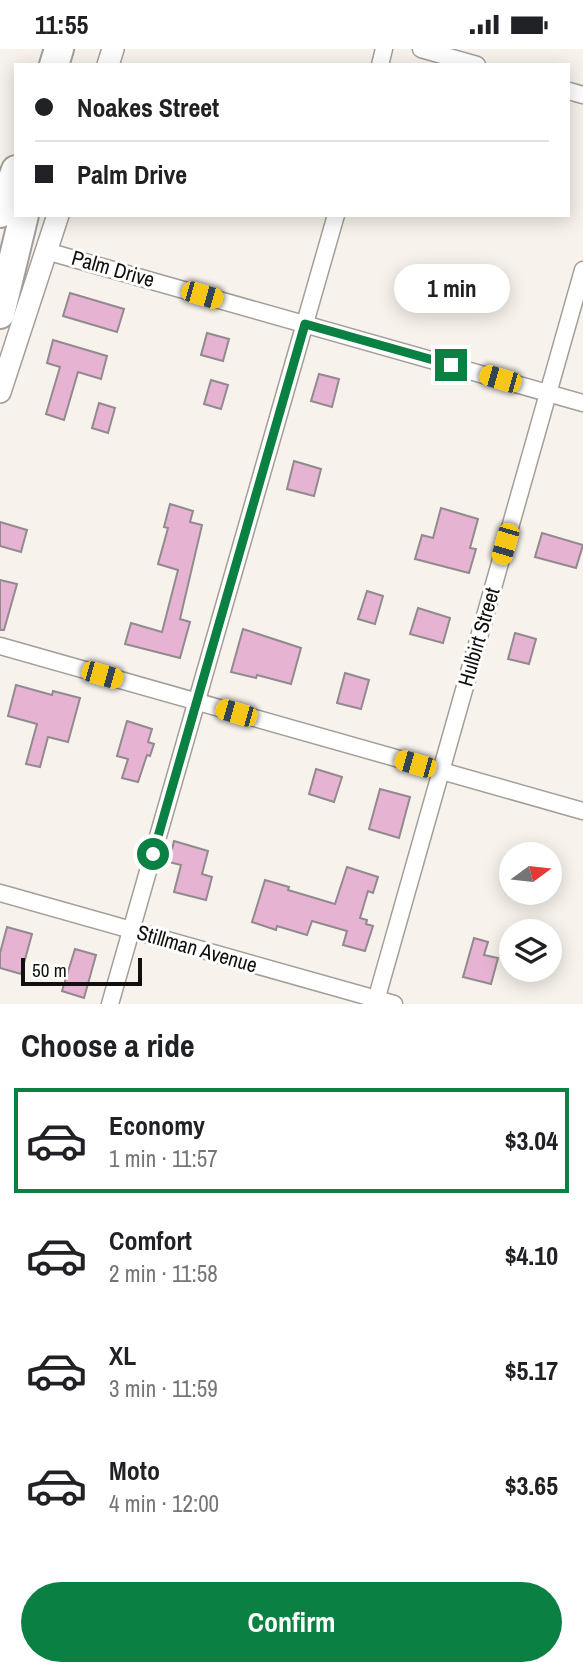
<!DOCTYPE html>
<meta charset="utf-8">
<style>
body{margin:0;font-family:"Archivo Narrow",sans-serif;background:#f2f2f2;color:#202124;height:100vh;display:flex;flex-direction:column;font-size:26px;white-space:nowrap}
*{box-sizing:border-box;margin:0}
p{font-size:23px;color:#757577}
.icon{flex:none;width:38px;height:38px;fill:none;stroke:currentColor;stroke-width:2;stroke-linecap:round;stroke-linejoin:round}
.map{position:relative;height:955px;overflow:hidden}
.panel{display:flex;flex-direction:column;background:#fff;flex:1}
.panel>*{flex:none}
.top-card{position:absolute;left:14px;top:14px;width:556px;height:154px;border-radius:0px;box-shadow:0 4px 18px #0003;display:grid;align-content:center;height:154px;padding:0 21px;background:#fff}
.needle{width:46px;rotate:75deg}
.controls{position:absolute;left:499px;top:793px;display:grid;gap:14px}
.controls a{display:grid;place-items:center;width:63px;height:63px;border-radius:50%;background:#fff;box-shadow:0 4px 18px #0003;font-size:35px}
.scale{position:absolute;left:21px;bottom:18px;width:121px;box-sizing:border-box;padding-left:7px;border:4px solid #11100e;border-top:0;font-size:19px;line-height:24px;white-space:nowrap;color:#11100e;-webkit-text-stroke:5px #fff;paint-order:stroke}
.end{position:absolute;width:32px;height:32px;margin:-16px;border:9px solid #0b8043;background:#fff;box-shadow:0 0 0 4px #fff}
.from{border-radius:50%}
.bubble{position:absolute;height:49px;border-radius:24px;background:#fff;box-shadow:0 4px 18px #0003;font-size:23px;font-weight:700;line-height:49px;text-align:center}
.car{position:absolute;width:21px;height:42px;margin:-21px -10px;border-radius:9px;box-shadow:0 0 5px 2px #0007;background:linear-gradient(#f5c518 24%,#345 0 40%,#f5c518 0 76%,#345 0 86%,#f5c518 0)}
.top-card b{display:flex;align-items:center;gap:24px;height:66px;font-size:26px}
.top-card b+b{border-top:2px solid #e0e0e0}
.top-card i{width:18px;height:18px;background:#202124}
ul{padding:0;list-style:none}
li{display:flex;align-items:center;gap:21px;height:105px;margin:0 14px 10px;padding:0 7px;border:4px solid transparent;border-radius:0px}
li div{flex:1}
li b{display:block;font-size:26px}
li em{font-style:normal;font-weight:700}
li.on{border-color:#0b8043}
li>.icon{width:63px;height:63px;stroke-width:1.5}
h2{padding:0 21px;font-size:32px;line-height:84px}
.cta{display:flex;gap:14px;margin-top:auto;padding:14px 21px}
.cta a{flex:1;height:80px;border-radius:42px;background:#0b8043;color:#fff;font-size:28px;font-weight:700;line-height:80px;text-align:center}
.status{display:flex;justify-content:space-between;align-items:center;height:49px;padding:0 35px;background:#fff;direction:ltr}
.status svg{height:19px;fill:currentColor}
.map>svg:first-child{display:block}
</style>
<div class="status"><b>11:55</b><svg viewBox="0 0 49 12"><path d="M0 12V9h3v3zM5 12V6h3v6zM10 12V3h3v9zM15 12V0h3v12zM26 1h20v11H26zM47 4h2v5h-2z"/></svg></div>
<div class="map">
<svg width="583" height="955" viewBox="0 0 583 955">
<rect width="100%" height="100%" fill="#f7f2eb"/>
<g fill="#e6b4d2" stroke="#918a8e" stroke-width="2">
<path d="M 70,244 L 124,260 L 117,283 L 63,267 Z"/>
<path d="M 207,284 L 229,290 L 223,312 L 201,306 Z"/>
<path d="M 53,291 L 107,307 L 101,330 L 78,323 L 64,371 L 46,365 L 60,318 L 47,314 Z"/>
<path d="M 319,325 L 339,330 L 332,358 L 311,352 Z"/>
<path d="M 211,331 L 228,336 L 221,360 L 204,355 Z"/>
<path d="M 99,354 L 115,359 L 108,384 L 92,379 Z"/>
<path d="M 294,412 L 321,420 L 314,447 L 287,440 Z"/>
<path d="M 170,455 L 193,462 L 190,473 L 202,476 L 180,570 L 190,573 L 180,609 L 125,595 L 131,574 L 162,583 L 178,521 L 158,515 L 168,479 L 164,478 Z"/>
<path d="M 441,459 L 478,470 L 470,499 L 476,500 L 469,524 L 415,510 L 422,486 L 433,489 Z"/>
<path d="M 0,473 L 27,481 L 21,503 L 0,497 Z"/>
<path d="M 542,484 L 583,496 L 576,519 L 535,508 Z"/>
<path d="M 0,531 L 17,535 L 4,581 L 0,581 Z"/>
<path d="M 367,542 L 383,547 L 375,575 L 358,570 Z"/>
<path d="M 418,559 L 450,569 L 443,594 L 410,585 Z"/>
<path d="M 243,580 L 301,599 L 291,635 L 257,626 L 256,629 L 231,623 Z"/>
<path d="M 515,584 L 536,590 L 529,615 L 508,610 Z"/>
<path d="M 345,624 L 369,631 L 361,660 L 337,654 Z"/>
<path d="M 16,636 L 52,646 L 53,642 L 80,649 L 68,693 L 48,688 L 40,718 L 26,715 L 37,675 L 8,667 Z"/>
<path d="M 127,672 L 152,680 L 148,693 L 154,695 L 150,707 L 147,706 L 138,733 L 122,729 L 128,710 L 117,707 Z"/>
<path d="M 316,720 L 342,728 L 334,753 L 309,745 Z"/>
<path d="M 380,740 L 410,748 L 399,789 L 369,780 Z"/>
<path d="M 174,792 L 208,802 L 202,825 L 212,828 L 206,851 L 174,843 L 181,816 L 169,813 Z"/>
<path d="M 347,818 L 378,828 L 373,844 L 368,842 L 360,869 L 367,871 L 366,875 L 373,877 L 365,902 L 343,896 L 347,882 L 312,872 L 307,886 L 277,877 L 276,881 L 252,873 L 265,831 L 289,838 L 288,841 L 335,855 Z"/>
<path d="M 7,878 L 32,885 L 21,925 L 0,919 L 0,904 Z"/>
<path d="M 474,889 L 488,893 L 484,906 L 498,909 L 491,935 L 463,928 Z"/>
<path d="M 75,900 L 96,906 L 84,949 L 62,942 Z"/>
</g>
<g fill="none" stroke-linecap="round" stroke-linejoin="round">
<defs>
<g id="minor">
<path d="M 421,0 L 477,16"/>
<path d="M 380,16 L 384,0"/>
<path d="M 569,42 L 583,46"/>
<path d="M 46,202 L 583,354"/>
<path d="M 0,597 L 583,762"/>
<path d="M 0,844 L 394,955"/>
<path d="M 110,955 L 336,166"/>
<path d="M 375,955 L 583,221"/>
</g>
<g id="secondary">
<path d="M 108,16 L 113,0"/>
<path d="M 0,343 L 58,166"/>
</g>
<g id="motorway">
<path d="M 54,16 L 59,0"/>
<path d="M 0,164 L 16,121"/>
<path d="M 0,265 L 24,166"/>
</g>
</defs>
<use href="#minor" stroke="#a39e98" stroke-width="19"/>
<use href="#secondary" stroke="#a39e98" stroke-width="24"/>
<use href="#motorway" stroke="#a39e98" stroke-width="32"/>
<use href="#minor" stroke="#fff" stroke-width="16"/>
<use href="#secondary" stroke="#fff" stroke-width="21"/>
<use href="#motorway" stroke="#fff" stroke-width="28"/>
</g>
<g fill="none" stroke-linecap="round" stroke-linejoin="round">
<path stroke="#0b8043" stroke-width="9" d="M 153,805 L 305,275 L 451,316"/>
</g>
<g text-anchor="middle" stroke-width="6" stroke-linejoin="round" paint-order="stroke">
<g font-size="21" fill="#11100e" stroke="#fff">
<text transform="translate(113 220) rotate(16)" y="7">Palm Drive</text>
<text transform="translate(479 588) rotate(-74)" y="7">Hulbirt Street</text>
<text transform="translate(197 900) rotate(16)" y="7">Stillman Avenue</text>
</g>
</g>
</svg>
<div class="controls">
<a><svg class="needle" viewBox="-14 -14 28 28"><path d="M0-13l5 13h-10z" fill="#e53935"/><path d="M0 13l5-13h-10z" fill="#757577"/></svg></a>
<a><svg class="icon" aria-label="layers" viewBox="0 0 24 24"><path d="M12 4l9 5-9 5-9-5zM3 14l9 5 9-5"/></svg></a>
</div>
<div class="scale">50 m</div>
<i class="end from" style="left:153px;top:805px"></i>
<i class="end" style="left:451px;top:316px"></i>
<div class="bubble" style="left:394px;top:215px;width:116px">1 min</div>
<i class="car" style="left:202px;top:246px;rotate:106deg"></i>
<i class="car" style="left:500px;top:330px;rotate:286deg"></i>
<i class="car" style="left:505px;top:495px;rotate:196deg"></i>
<i class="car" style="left:102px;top:626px;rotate:106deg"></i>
<i class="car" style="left:236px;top:664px;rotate:286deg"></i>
<i class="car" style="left:415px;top:715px;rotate:286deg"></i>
<div class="top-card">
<b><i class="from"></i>Noakes Street</b>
<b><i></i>Palm Drive</b>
</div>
</div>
<section class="panel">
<h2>Choose a ride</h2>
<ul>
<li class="on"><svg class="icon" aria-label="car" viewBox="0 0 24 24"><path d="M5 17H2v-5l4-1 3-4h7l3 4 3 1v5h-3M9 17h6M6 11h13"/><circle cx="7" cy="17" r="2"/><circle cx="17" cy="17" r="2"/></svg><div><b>Economy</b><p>1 min · 11:57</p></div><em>$3.04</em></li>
<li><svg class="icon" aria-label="car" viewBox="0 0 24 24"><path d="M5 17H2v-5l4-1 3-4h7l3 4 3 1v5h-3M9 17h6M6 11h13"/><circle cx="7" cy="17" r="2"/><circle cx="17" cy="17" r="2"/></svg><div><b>Comfort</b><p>2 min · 11:58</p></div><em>$4.10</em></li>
<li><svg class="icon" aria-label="car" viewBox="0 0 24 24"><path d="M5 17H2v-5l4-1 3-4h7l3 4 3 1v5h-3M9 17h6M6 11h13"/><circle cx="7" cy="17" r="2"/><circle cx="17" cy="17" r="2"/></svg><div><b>XL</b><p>3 min · 11:59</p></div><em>$5.17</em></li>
<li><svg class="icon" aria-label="car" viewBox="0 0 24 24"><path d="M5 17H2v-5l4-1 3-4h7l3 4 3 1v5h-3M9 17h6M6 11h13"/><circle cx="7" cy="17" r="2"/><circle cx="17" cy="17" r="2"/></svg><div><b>Moto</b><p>4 min · 12:00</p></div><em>$3.65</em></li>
</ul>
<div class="cta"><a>Confirm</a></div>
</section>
